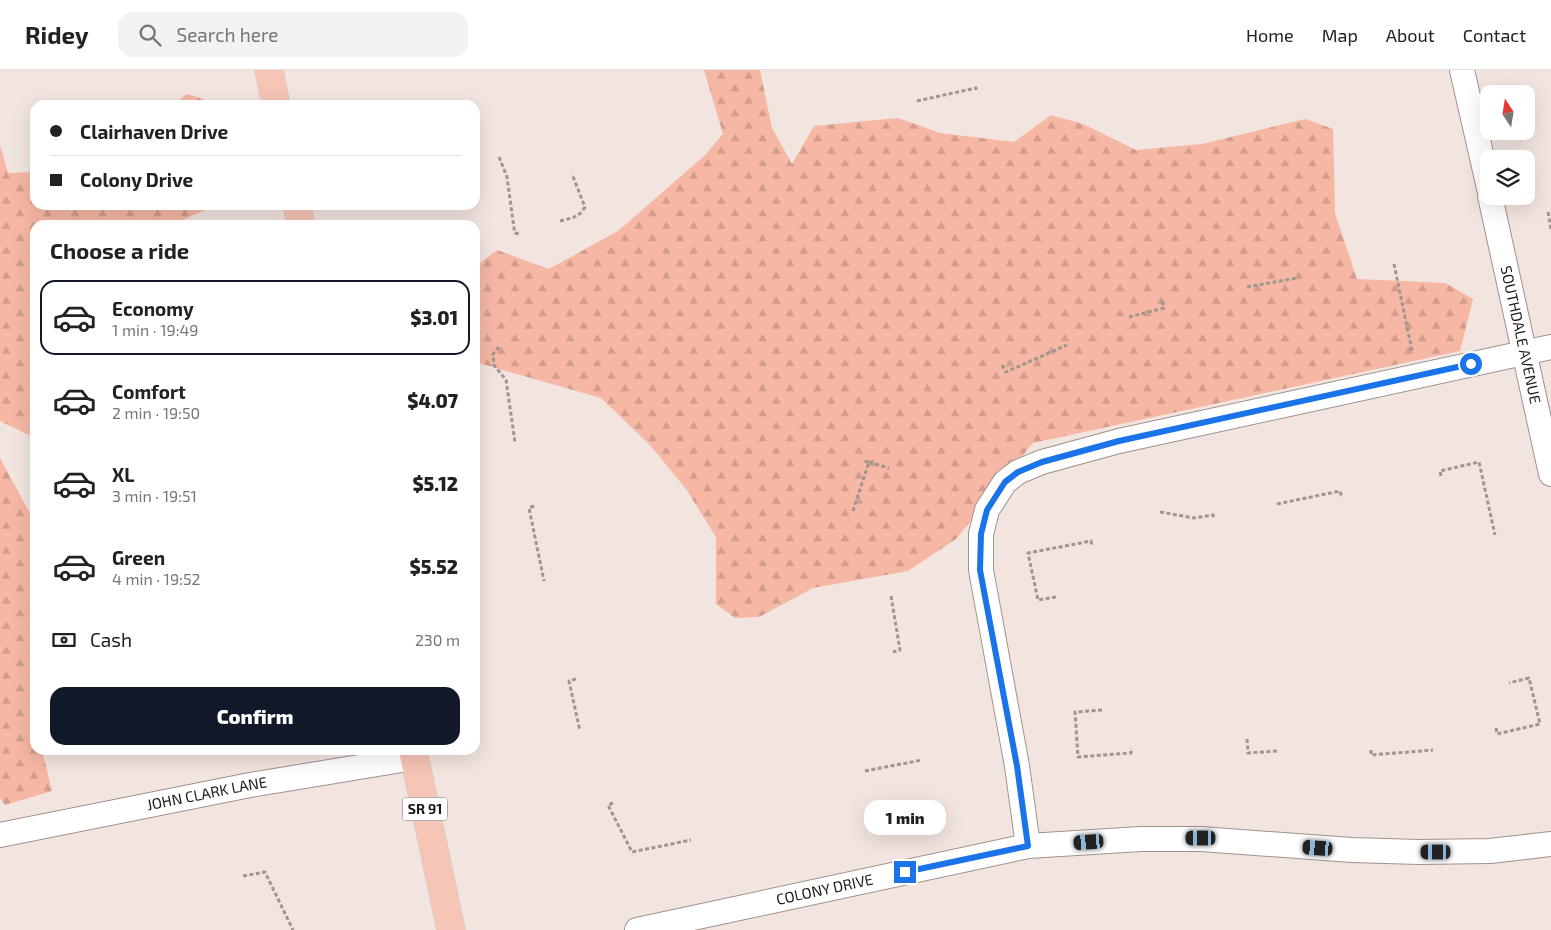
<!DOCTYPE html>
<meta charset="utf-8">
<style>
body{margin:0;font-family:"Exo 2",sans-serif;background:#f2f2f2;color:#222;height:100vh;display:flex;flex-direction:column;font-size:19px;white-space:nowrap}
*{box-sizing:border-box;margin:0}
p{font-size:16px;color:#767676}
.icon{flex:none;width:28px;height:28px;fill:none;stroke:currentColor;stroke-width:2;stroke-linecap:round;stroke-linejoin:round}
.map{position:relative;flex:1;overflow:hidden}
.side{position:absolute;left:30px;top:150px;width:450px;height:535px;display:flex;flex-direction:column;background:#fff;border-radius:15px;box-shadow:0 5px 20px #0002}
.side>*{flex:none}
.top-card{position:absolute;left:30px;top:30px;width:450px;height:110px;border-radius:15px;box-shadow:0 5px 20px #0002;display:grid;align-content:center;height:110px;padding:0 20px;background:#fff}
.needle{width:32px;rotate:348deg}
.fabs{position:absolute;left:1480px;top:15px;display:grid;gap:10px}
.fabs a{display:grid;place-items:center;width:55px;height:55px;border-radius:10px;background:#fff;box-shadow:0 5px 20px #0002;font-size:25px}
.end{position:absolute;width:22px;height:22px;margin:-11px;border:6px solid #1a73e8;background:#fff;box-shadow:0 0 0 2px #fff}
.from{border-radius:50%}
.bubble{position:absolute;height:35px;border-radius:15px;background:#fff;box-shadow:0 5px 20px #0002;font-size:16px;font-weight:800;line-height:35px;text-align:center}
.car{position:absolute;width:15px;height:30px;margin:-15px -8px;border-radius:6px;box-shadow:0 0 4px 1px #0007;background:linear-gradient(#222 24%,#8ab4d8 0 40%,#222 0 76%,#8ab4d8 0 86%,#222 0)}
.top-card b{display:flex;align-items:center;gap:18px;height:48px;font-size:19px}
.top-card b+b{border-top:1px solid #e0e0e0}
.top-card i{width:12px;height:12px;background:#222}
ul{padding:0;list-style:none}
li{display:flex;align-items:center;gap:15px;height:75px;margin:0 10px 8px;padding:0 10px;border:2px solid transparent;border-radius:15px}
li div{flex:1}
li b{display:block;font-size:19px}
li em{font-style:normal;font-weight:800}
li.on{border-color:#111827}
li>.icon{width:45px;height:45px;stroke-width:1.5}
h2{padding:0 20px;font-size:22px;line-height:60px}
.pay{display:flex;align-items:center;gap:12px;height:55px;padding:0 20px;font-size:19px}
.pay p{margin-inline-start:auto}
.primary-button{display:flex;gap:10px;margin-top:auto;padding:10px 20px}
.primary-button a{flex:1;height:58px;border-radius:15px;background:#111827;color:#fff;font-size:20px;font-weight:800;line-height:58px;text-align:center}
header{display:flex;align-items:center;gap:30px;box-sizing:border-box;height:70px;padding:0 25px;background:#fff;border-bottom:1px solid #e0e0e0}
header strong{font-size:24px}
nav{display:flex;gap:28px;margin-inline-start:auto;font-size:18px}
.search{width:350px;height:45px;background:#f2f2f2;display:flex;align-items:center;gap:12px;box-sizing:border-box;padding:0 18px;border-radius:15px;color:#767676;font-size:19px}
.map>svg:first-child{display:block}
</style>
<header>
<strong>Ridey</strong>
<div class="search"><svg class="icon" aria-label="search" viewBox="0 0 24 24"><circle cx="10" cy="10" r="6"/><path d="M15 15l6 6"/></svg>Search here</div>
<nav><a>Home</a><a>Map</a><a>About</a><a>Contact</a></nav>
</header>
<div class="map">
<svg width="1551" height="860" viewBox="0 0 1551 860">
<defs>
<pattern id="forest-firs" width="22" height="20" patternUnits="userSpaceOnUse" patternTransform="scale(1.25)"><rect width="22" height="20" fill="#f6b7a4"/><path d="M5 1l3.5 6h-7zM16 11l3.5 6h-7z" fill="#d29d8c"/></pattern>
</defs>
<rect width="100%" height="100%" fill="#f2e4df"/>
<g fill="url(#forest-firs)">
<path d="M 704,0 L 760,0 L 772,58 L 792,94 L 814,56 L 898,48 L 940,63 L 1014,72 L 1051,45 L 1083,54 L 1136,80 L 1202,74 L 1305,49 L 1333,59 L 1335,143 L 1357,209 L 1445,213 L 1473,229 L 1460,281 L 1033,373 L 956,469 L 908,501 L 813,518 L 759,547 L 735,548 L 716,534 L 716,467 L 686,419 L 650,375 L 601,328 L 475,292 L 475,197 L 497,180 L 549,199 L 618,161 L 705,85 L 723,64 Z"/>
<path d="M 187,24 L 222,35 L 172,35 Z"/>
<path d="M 0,75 L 8,103 L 35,102 L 35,135 L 217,135 L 171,155 L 35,155 L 35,368 L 0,351 Z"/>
<path d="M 0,388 L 35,453 L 35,680 L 42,680 L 52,721 L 5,735 L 0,728 Z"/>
</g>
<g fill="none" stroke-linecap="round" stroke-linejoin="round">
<defs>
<g id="minor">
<path d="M 1462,0 L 1489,118"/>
<path id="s1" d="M 1490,126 L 1551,404"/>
<path id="s2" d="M 0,765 L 250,715 L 414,688"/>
<path d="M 1028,776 L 1017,696 L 981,500 L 981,464 L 987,440 L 1005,412 L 1018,402 L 1042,392 L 1119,371 L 1551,277"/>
<path id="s3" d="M 637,860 L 1028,776 L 1141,769 L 1201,769 L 1352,780 L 1419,782 L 1490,781 L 1551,774"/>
</g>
<g id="primary">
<path d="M 269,0 L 276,35"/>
<path d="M 297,135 L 301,155"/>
<path d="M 413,680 L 451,860"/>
</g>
</defs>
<use href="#minor" stroke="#9f928e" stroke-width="26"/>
<use href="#primary" stroke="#c9c8c7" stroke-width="29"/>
<g stroke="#9f9591" stroke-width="3" stroke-dasharray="4 2.5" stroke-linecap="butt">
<path d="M 917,31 L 976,18 L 976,20"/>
<path d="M 499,87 L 507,107 L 514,158 L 515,163 L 520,164"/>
<path d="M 1548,142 L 1551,159"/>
<path d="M 560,151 C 571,148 579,148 585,137 L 572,104"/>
<path d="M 1394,194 L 1412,281"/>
<path d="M 1247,217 L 1297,208"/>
<path d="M 1129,247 L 1164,238 L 1162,231"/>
<path d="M 499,277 L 493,284 L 494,295 L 506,310 L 515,372"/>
<path d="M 1002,295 L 1006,302 L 1067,275"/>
<path d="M 869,392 L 889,398"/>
<path d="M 1441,406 L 1440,401 L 1479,392 L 1495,465"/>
<path d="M 1277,434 L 1340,421 L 1342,428"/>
<path d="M 534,436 L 529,438 L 544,511"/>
<path d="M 853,441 L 869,392 L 864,391"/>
<path d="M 1160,442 L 1194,448 L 1213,445 L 1214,448"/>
<path d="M 891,526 L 900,580 L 893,582"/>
<path d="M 1056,527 L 1038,530 L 1028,483 L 1091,471 L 1092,476"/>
<path d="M 576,609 L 569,611 L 580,661"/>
<path d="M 1102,640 L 1075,642 L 1078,687 L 1131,683 L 1131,678"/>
<path d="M 1496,658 L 1497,664 L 1540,654 L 1529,608 L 1509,613"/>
<path d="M 1247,669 L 1248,683 L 1277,681"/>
<path d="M 1371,680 L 1371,685 L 1433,680"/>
<path d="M 865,701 L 922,690"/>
<path d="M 613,733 L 608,735 L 632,782 L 691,770"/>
<path d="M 243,806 L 265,802 L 293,860"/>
</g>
<use href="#minor" stroke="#fff" stroke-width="24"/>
<use href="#primary" stroke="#f6c5b6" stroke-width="28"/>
</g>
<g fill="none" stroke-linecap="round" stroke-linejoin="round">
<path stroke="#1a73e8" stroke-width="6" d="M 905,802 L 1028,776 L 1017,696 L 980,500 L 981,464 L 987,440 L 1005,412 L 1018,402 L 1042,392 L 1119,371 L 1471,294"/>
</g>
<g text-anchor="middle" stroke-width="5" stroke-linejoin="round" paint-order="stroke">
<rect fill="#fff" stroke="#625e5d" stroke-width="1" x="402.5" y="727.5" width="45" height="23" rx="4"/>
<g font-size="14" font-weight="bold" fill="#1e1917">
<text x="425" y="744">SR 91</text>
</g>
<g font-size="15" fill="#1e1917" stroke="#fff">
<text dy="5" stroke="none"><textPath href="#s1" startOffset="142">SOUTHDALE AVENUE</textPath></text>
<text dy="5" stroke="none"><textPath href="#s2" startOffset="211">JOHN CLARK LANE</textPath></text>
<text dy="5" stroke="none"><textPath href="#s3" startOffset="192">COLONY DRIVE</textPath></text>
</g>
</g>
</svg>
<div class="fabs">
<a><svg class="needle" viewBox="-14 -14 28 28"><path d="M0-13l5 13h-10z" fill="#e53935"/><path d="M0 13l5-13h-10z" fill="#767676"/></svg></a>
<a><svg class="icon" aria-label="layers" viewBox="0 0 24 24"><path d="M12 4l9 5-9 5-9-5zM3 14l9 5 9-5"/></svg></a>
</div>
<i class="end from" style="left:1471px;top:294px"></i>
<i class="end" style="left:905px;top:802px"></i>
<div class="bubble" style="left:864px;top:730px;width:82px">1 min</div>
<i class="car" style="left:1201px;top:768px;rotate:270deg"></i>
<i class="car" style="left:1089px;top:772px;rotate:266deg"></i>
<i class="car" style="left:1318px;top:778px;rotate:274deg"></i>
<i class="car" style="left:1436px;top:782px;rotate:270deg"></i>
<div class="top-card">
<b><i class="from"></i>Clairhaven Drive</b>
<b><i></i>Colony Drive</b>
</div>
<section class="side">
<h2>Choose a ride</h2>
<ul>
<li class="on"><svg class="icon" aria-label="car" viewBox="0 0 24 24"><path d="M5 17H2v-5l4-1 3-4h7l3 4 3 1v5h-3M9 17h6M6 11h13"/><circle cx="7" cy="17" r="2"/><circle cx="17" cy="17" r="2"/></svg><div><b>Economy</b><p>1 min · 19:49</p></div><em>$3.01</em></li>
<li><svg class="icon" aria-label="car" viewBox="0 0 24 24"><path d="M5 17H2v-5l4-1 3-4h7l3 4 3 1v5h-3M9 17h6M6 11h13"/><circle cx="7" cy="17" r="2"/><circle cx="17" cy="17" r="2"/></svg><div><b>Comfort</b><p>2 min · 19:50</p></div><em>$4.07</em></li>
<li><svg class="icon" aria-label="car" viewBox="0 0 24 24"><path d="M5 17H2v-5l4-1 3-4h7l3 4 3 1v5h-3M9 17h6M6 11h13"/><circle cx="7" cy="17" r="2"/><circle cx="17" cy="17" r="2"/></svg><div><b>XL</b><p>3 min · 19:51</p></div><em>$5.12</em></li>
<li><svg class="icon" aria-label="car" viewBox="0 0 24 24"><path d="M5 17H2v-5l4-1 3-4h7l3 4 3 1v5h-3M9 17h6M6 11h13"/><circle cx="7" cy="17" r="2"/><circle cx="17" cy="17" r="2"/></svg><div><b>Green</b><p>4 min · 19:52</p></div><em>$5.52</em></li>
</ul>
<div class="pay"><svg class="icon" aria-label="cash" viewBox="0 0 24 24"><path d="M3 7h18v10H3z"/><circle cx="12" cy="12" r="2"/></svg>Cash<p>230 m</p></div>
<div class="primary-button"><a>Confirm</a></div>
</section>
</div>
